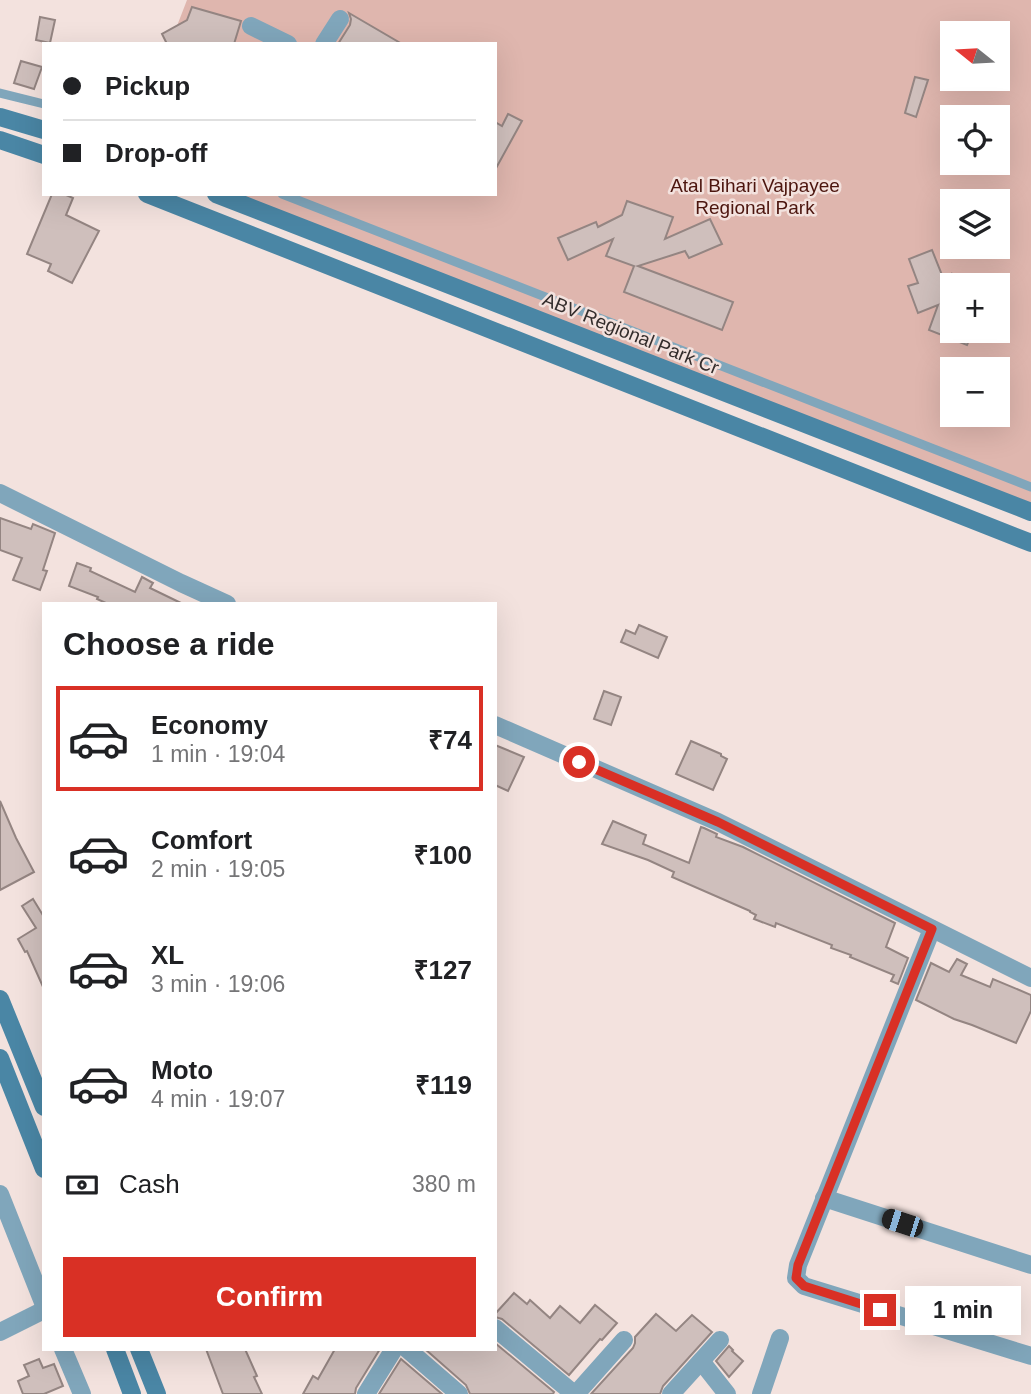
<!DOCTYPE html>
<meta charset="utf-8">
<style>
body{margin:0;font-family:Helvetica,sans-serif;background:#f2f2f2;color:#202124;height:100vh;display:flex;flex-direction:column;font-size:26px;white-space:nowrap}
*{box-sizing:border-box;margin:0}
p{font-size:23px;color:#757577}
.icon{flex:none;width:38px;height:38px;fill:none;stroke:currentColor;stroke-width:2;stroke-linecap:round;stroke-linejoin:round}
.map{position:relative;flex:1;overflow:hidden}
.drawer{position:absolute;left:42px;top:602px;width:455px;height:749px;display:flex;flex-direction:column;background:#fff;border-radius:0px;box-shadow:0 7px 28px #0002}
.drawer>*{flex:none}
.top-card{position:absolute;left:42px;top:42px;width:455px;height:154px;border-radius:0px;box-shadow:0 7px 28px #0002;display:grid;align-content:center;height:154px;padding:0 21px;background:#fff}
.needle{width:46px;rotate:288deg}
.buttons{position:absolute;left:940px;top:21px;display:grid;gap:14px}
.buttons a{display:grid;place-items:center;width:70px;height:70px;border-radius:0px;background:#fff;box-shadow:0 7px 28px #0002;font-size:35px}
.end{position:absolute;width:32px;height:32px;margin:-16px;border:9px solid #d93025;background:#fff;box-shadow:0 0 0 4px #fff}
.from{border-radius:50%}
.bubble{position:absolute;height:49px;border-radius:0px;background:#fff;box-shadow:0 7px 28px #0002;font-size:23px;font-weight:800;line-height:49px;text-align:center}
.car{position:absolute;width:21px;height:42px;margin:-21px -10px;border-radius:9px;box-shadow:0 0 5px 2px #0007;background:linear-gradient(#222 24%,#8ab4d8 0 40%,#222 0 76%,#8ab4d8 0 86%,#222 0)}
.top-card b{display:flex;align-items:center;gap:24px;height:66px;font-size:26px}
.top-card b+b{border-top:2px solid #e0e0e0}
.top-card i{width:18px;height:18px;background:#202124}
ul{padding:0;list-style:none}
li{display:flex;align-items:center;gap:21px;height:105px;margin:0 14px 10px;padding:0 7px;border:4px solid transparent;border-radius:0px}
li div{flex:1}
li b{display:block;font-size:26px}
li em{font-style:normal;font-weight:800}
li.active{border-color:#d93025}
li>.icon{width:63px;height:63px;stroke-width:1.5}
h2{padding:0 21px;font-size:32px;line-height:84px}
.pay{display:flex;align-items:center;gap:18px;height:77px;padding:0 21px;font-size:26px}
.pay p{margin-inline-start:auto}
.primary-button{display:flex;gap:14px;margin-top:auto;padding:14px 21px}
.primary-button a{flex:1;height:80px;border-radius:0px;background:#d93025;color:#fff;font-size:28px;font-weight:800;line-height:80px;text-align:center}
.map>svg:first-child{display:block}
</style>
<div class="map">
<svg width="1031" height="1394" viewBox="0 0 1031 1394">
<rect width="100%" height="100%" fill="#f3e2de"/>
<path fill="#dfb6ae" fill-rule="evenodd" d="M 187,0 L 1031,0 L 1031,512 L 215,194 L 495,194 L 495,44 L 170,44 ZM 952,33 L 998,33 L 998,79 L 952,79 ZM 952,117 L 998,117 L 998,163 L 952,163 ZM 952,201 L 998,201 L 998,247 L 952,247 ZM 952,285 L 998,285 L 998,331 L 952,331 ZM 952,369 L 998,369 L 998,415 L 952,415 Z"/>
<g fill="#cfbfbc" stroke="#948582" stroke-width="2">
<path d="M 192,7 L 241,21 L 234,44 L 167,44 L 162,34 L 187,20 Z"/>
<path d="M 349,13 L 402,44 L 338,44 L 350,25 L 351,19 Z"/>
<path d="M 40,17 L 55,20 L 50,43 L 36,40 Z"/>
<path d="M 21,61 L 42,67 L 34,89 L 14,83 Z"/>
<path d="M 915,77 L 928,80 L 916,117 L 905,113 Z"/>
<path d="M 508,114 L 522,121 L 495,170 L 495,122 L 502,126 Z"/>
<path d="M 52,194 L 64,194 L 73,198 L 66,215 L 99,231 L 72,283 L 48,271 L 51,264 L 27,254 Z"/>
<path d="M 627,201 L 673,217 L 665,239 L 710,219 L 722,244 L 689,258 L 685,251 L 638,266 L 733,302 L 722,330 L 624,292 L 634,266 L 606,256 L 613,239 L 568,260 L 558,238 L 596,222 L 598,227 L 622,215 Z"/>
<path d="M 932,250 L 946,285 L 952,273 L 952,331 L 973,331 L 967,345 L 929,330 L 938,305 L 918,313 L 908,286 L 918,283 L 909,259 Z"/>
<path d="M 0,518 L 31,529 L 33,524 L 55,533 L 43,570 L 47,571 L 40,590 L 13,580 L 22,558 L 0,550 Z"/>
<path d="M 77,563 L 91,568 L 90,571 L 135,592 L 142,577 L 153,583 L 150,588 L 183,604 L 108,604 L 97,599 L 98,597 L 69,586 Z"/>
<path d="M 639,625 L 667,637 L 658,658 L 621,642 L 626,630 L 635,634 Z"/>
<path d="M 604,691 L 621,697 L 611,725 L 594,719 Z"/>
<path d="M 691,741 L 721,754 L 721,756 L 727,759 L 713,790 L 676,774 Z"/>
<path d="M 495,745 L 524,757 L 508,791 L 495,785 Z"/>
<path d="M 0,801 L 16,838 L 34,872 L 0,890 Z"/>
<path d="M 613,821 L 646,835 L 643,844 L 689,863 L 701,827 L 704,828 L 717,834 L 716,837 L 743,847 L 895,923 L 886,947 L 908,958 L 898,984 L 891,981 L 894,975 L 850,957 L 851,955 L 831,948 L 832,945 L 776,923 L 775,927 L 754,919 L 756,915 L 750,912 L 750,911 L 672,877 L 674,872 L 648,860 L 602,844 Z"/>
<path d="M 33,899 L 44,917 L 44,989 L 27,951 L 25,952 L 18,939 L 36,928 L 22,906 Z"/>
<path d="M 957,959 L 967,964 L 961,975 L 990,987 L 993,979 L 1031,995 L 1031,1011 L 1016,1043 L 972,1025 L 954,1019 L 916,1000 L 931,963 L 949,972 Z"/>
<path d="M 514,1293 L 527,1304 L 530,1300 L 550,1318 L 560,1306 L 580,1323 L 595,1305 L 617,1323 L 602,1340 L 600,1339 L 569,1375 L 502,1319 L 495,1317 L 495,1314 Z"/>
<path d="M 656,1314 L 676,1331 L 692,1315 L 712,1332 L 663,1386 L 660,1394 L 591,1394 L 633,1348 L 635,1343 L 635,1337 Z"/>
<path d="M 495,1343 L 554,1392 L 553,1394 L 470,1394 L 466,1385 L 425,1349 L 495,1349 Z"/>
<path d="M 729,1346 L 733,1350 L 732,1351 L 743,1361 L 729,1377 L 716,1361 Z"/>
<path d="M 206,1349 L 245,1349 L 257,1376 L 254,1377 L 262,1394 L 223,1394 Z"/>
<path d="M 335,1349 L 380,1349 L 356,1388 L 355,1394 L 303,1394 L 313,1376 L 318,1379 Z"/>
<path d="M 39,1359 L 43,1368 L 54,1364 L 63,1386 L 44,1394 L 23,1394 L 18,1381 L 29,1376 L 24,1365 Z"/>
<path d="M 401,1359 L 442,1394 L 379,1394 Z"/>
</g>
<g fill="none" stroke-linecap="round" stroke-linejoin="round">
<g stroke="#80a6bb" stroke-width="9">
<path d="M 0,93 L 44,104"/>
<path d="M 282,194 L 1031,487"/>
</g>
<g stroke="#80a6bb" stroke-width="18">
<path d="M 251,26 L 288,44"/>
<path d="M 324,44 L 340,19"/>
<path d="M 0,493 L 181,583 L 227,604"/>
<path d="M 495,725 L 718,822 L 1031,978"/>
<path d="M 932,929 L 798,1265 L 796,1278 L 804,1286 L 1031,1356"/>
<path d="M 0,1194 L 44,1305"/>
<path d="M 824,1198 L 1031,1265"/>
<path d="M 495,1328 L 574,1394"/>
<path d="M 0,1332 L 44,1310"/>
<path d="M 63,1349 L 82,1394"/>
<path d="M 407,1349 L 459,1394"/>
<path d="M 701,1361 L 727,1394"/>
<path d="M 366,1394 L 394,1349"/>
<path d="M 576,1394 L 624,1340"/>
<path d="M 671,1394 L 720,1340"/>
<path d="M 761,1394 L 780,1338"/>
</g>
<g stroke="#4a86a5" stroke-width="18">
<path d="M 0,117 L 44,130"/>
<path d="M 0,140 L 44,155"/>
<path d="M 147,194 L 1031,543"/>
<path d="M 216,194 L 1031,512"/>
<path d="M 0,999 L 44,1107"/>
<path d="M 0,1058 L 44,1169"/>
<path d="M 115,1349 L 132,1394"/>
<path d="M 139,1349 L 157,1394"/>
</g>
</g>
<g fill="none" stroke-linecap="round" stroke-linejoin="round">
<path stroke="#d93025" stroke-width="9" d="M 579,762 L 718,822 L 932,929 L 798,1265 L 796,1278 L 804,1286 L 880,1310"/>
</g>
<g text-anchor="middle" stroke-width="5" stroke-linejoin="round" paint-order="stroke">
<g font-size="19" fill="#4c150e" stroke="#f3e2de">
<text x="755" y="192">Atal Bihari Vajpayee<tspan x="755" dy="22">Regional Park</tspan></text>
</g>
<g font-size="19" fill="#342d2c" stroke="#f3e2de">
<text transform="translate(631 333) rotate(22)" y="7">ABV Regional Park Cr</text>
</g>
</g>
</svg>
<div class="buttons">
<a><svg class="needle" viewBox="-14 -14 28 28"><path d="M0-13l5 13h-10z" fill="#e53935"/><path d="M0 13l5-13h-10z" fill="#757577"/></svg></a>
<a><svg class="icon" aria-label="locate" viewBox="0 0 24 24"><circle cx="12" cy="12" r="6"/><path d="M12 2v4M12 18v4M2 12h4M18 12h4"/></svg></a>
<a><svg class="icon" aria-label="layers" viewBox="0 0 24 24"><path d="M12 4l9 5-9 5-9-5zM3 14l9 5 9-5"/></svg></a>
<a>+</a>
<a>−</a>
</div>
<i class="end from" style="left:579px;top:762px"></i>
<i class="end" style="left:880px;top:1310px"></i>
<div class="bubble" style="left:905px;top:1286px;width:116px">1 min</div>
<i class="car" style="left:902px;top:1223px;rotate:288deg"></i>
<div class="top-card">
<b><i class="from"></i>Pickup</b>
<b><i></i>Drop-off</b>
</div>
<section class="drawer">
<h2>Choose a ride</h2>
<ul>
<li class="active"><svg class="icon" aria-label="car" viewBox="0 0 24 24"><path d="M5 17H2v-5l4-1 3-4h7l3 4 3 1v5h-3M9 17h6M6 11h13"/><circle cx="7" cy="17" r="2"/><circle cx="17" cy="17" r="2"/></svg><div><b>Economy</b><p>1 min · 19:04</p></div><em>₹74</em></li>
<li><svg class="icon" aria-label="car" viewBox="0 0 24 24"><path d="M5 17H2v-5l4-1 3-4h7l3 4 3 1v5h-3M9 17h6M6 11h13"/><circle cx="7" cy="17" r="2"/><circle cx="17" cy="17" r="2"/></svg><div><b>Comfort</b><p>2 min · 19:05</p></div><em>₹100</em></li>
<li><svg class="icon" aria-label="car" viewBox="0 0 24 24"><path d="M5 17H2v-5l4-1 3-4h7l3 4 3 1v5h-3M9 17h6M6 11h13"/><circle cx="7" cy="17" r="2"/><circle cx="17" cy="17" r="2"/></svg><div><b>XL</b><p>3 min · 19:06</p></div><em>₹127</em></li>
<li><svg class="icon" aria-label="car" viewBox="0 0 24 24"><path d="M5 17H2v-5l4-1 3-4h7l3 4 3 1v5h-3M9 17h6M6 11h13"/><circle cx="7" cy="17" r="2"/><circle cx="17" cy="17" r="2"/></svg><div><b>Moto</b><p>4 min · 19:07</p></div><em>₹119</em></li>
</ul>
<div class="pay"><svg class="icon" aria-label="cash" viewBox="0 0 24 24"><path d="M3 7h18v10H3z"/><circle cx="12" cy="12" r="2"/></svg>Cash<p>380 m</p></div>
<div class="primary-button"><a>Confirm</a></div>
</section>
</div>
